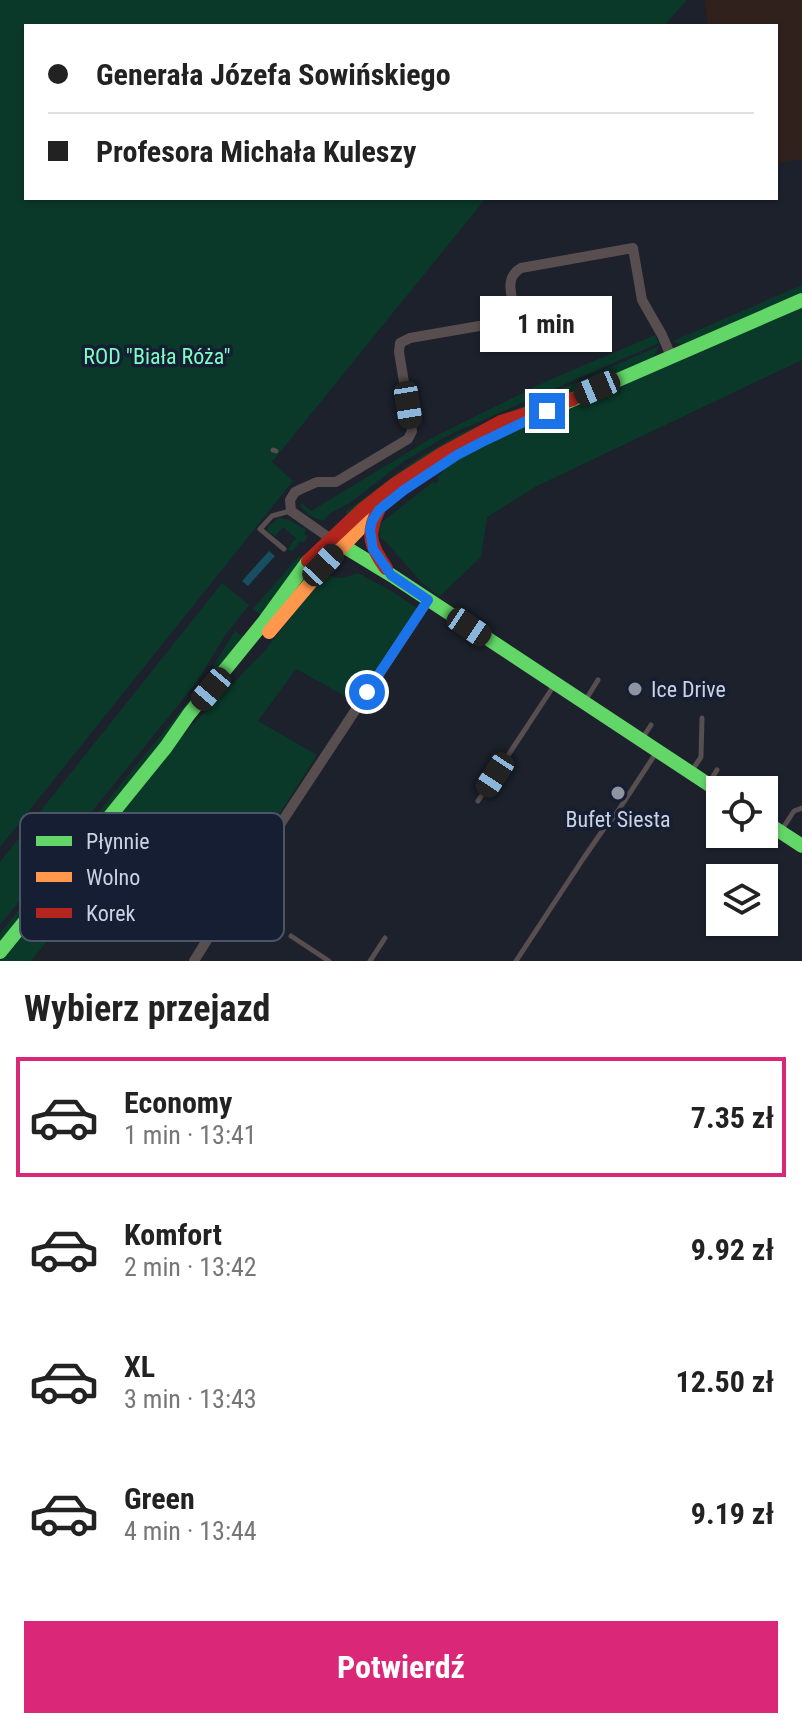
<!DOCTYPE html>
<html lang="pl">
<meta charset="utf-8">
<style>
body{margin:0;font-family:"Roboto Condensed",sans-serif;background:#f2f2f2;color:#222;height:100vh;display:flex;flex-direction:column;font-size:30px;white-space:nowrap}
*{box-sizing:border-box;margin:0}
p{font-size:26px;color:#767676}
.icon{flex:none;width:44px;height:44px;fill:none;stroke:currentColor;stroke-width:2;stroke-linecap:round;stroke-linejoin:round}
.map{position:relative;height:961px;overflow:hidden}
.drawer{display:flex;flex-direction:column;background:#fff;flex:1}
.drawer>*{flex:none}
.hud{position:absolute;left:24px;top:24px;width:754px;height:176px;border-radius:0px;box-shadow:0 2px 6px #0004;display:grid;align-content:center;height:176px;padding:0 24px;background:#fff}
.controls{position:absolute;left:706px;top:776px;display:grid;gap:16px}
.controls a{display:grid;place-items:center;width:72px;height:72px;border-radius:0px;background:#fff;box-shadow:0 2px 6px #0004;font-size:40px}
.end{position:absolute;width:36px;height:36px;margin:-18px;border:10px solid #1a73e8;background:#fff;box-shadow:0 0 0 4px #fff}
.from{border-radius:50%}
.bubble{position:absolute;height:56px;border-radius:0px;background:#fff;box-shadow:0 2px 6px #0004;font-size:26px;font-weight:700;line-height:56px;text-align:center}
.car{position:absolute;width:24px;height:48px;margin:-24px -12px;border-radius:10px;box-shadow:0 0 6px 2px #0007;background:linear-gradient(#222 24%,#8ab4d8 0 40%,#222 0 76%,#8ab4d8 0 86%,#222 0)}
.hud b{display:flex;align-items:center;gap:28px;height:76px;font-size:30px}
.hud b+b{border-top:2px solid #e0e0e0}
.hud i{width:20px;height:20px;background:#222}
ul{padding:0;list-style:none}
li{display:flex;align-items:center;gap:24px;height:120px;margin:0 16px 12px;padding:0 8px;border:4px solid transparent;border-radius:0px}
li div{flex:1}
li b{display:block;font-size:30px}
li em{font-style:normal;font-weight:700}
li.selected{border-color:#db2777}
li>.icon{width:72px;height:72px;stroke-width:1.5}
h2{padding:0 24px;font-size:36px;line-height:96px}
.cta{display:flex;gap:16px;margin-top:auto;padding:16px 24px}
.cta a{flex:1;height:92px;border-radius:0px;background:#db2777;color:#fff;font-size:32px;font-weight:700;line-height:92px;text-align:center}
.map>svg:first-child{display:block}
</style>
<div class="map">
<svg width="802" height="961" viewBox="0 0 802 961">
<rect width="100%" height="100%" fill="#1c212c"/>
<path fill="#30211d" d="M 704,0 L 802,0 L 802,159 L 776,163 L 776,26 L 708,26 Z"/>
<g fill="#0a3929">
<path d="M 0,0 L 687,0 L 664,26 L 26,26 L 26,198 L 486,198 L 272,462 L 293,481 L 0,847 Z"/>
<path d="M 802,285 L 802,293 L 688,343 L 680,344 L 673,341 Z"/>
<path d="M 802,306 L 802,360 L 537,486 L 487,517 L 481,557 L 439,597 L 422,583 L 386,542 L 380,538 L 379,526 L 382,522 L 433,482 L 435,484 L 439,481 L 437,477 L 450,464 L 474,450 Z"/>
<path d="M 655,335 L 659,343 L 451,434 L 404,461 L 350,503 L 329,514 L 324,520 C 316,521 304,512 301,506 L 302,503 L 311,511 L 430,439 L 549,380 Z"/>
<path d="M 659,346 L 654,357 L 549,403 L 500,419 L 348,516 L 345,512 L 415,460 L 457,435 Z"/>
<path d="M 279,518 L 290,520 L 306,530 L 304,534 L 308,537 L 303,543 L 300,541 L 292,552 L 288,549 L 296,538 L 283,527 L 275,536 L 268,532 L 268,527 Z"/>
<path d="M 299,556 L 305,560 L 261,615 L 253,609 Z"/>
<path d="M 358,573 L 393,592 L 417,608 L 354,701 L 296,669 L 258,721 L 317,755 L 204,932 L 100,875 L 31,961 L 0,961 L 190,727 L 262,654 L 323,577 L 326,579 L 329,576 L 343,578 Z"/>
<path d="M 222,583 L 249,605 L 226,634 L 196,683 L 0,925 L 0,862 Z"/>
<path d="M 235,631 L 243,637 L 239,644 L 0,944 L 0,933 L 201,686 Z"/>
</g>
<path fill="#174e61" d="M 269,551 L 275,556 L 248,586 L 242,581 Z"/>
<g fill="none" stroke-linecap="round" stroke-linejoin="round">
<g stroke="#584e4f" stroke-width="5">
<path d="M 273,450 L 276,451"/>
<path d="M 284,549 L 260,529 L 272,516 L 290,511"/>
<path d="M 585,701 L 598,680"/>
<path d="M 642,739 L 651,725"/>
<path d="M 691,772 L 701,757 L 702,718"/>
<path d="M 709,783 L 717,770"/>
<path d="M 478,801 L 555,684"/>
<path d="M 781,831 L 794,811 L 802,808"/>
<path d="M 291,936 L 329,961"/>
<path d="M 370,961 L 385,938"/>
<path d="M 516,961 L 583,859 L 603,830 L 614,817 L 656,753"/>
</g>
<g stroke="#584e4f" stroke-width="10">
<path d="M 331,539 L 291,511 L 290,500 L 295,492 L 301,489 L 317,482 L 336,482 L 408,439 L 412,431 L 399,352 L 400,343 L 410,338 L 508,321 L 515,317 C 514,298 502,279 521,268 L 633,248 L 642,300 L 662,335 L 671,356"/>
<path d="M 194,961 L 260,855 L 428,600"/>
</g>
<g stroke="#63d668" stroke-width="14">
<path d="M 565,403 L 802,300"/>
<path d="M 335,541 L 391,575 L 720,792"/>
<path d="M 764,821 L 802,846"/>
<path d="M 0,952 L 166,747 L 189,714 L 263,623 L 308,561"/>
</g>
<path stroke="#ff974d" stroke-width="14" d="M 269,632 L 332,557 L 373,515"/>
<g stroke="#b3261e" stroke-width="14">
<path d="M 378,511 C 366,535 371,547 386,568"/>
<path d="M 308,561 L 362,510 L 394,485 L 442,454 L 501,422 L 573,399"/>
</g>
</g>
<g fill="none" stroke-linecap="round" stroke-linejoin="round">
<path stroke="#1a73e8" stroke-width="10" d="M 367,692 L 428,600 L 391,575 L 373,549 L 370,530 L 372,521 L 379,510 L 404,490 L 457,455 L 482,442 L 547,411"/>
</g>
<g fill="#8e94a1" stroke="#151e33" stroke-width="3">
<circle cx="635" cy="689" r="8"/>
<circle cx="618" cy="793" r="8"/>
</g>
<g text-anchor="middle" stroke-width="7" stroke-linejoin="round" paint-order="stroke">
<g font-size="22" fill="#7efdc3" stroke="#151e33">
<text x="157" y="364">ROD "Biała Róża"</text>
</g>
<g font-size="22" fill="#cbd2e0" stroke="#151e33" text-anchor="start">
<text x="651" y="697">Ice Drive</text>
<text x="618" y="827" text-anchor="middle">Bufet Siesta</text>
</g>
</g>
<rect x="20" y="813" width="264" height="128" rx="12" fill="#151e33" stroke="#4c5467" stroke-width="2"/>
<rect x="36" y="836" width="36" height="10" fill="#63d668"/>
<rect x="36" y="872" width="36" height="10" fill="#ff974d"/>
<rect x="36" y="908" width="36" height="10" fill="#b3261e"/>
<g font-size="22" fill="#cbd2e0">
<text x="86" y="849">Płynnie</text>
<text x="86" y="885">Wolno</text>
<text x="86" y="921">Korek</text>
</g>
</svg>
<div class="controls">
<a><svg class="icon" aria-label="locate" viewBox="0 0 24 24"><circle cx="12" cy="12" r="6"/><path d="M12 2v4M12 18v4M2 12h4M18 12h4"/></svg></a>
<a><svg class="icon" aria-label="layers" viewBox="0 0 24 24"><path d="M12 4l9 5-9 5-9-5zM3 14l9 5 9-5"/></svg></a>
</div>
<i class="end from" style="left:367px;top:692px"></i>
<i class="end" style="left:547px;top:411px"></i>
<div class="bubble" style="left:480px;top:296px;width:132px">1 min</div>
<i class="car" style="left:597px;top:388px;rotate:247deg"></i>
<i class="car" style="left:408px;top:405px;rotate:171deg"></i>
<i class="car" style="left:323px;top:565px;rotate:43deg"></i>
<i class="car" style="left:469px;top:627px;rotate:124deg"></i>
<i class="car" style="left:211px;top:689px;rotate:220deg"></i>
<i class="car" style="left:495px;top:775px;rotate:213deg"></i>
<div class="hud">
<b><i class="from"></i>Generała Józefa Sowińskiego</b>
<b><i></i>Profesora Michała Kuleszy</b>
</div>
</div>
<section class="drawer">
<h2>Wybierz przejazd</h2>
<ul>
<li class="selected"><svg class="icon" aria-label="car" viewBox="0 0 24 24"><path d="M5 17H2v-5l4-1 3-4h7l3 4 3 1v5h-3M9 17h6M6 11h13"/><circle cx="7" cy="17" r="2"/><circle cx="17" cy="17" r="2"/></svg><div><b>Economy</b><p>1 min · 13:41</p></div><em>7.35 zł</em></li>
<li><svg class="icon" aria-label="car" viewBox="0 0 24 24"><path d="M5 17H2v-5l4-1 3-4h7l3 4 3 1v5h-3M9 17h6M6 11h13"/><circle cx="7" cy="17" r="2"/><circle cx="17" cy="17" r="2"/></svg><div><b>Komfort</b><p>2 min · 13:42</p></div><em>9.92 zł</em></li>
<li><svg class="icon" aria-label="car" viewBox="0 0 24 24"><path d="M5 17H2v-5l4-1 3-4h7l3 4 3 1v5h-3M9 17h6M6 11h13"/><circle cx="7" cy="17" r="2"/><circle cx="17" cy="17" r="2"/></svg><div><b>XL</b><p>3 min · 13:43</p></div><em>12.50 zł</em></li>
<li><svg class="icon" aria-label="car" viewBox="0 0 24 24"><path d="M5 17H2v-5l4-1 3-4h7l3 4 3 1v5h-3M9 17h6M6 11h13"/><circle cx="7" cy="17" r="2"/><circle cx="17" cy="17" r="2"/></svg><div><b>Green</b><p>4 min · 13:44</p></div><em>9.19 zł</em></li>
</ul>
<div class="cta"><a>Potwierdź</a></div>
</section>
